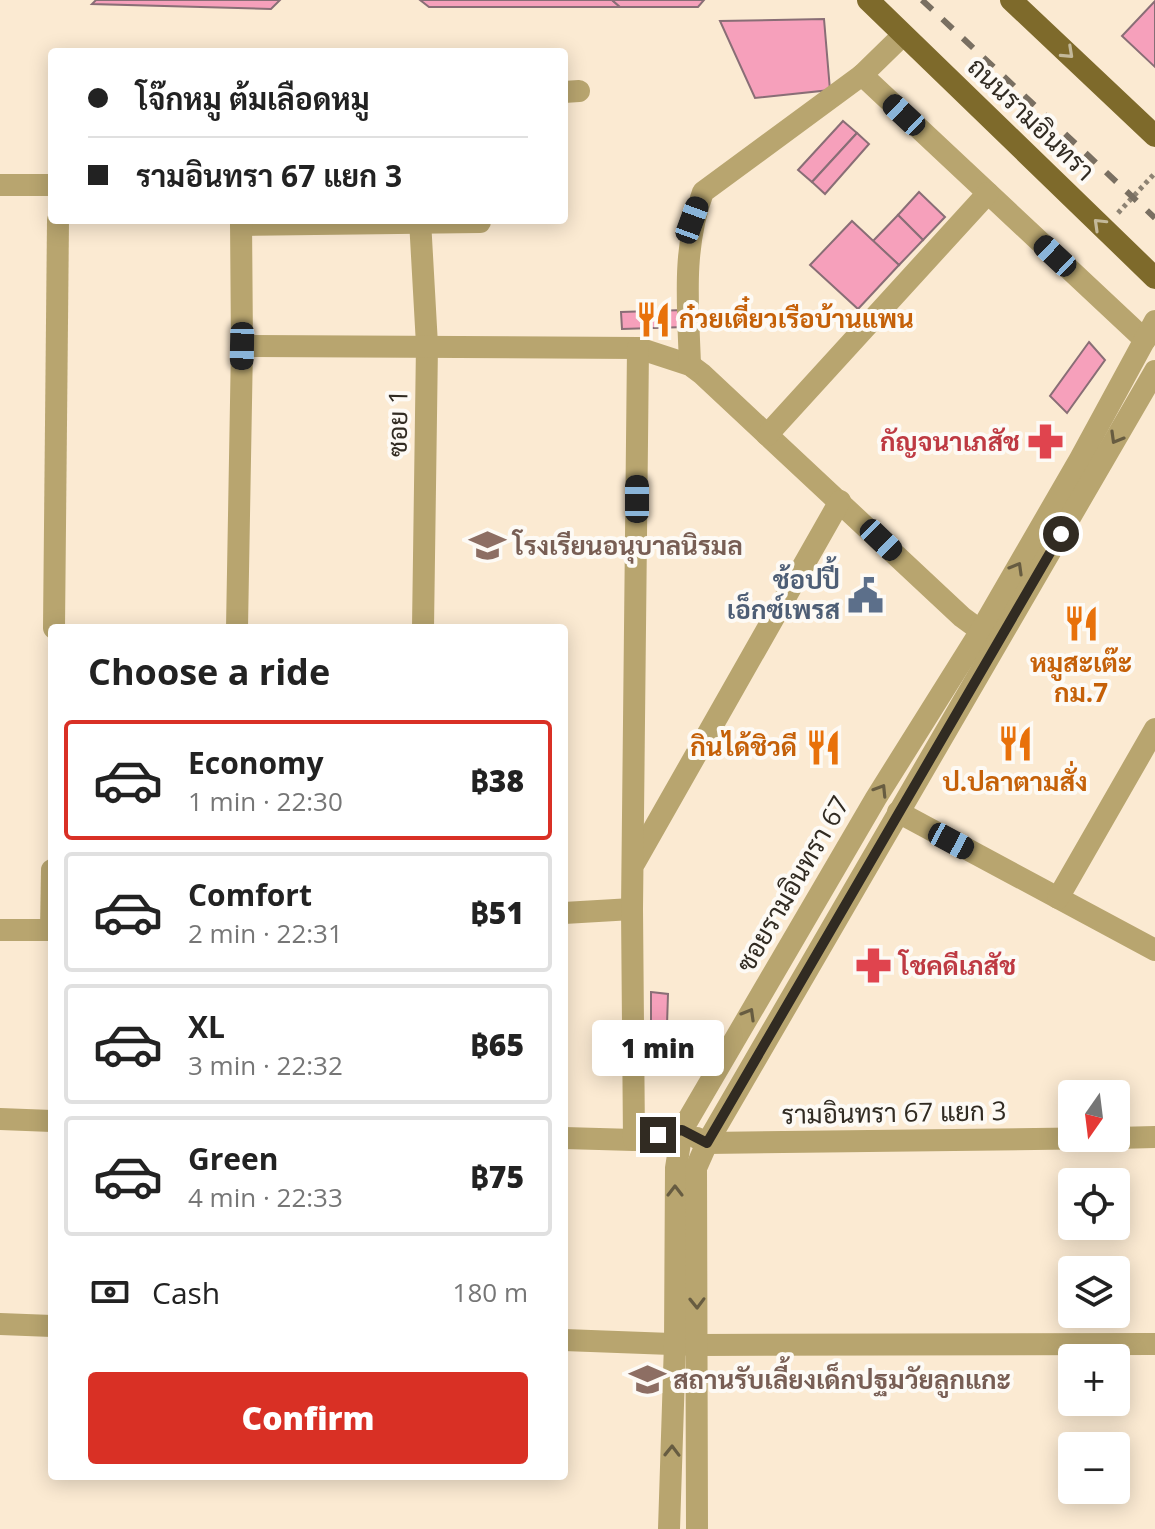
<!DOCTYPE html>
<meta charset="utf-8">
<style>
body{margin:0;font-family:"Open Sans",Sarabun,sans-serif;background:#f6f6f6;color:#222;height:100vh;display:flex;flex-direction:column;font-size:30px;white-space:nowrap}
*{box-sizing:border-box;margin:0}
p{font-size:26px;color:#767676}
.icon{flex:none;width:44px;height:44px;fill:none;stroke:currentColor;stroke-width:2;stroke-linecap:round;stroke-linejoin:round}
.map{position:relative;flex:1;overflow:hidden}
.drawer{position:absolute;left:48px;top:624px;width:520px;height:856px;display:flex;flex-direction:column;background:#fff;border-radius:8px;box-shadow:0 4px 20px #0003}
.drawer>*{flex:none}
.guide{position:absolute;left:48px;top:48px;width:520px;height:176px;border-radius:8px;box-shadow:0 4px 20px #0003;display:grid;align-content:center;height:176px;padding:0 40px;background:#fff}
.needle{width:52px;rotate:194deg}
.tools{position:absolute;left:1058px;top:1080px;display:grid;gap:16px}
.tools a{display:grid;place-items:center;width:72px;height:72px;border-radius:8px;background:#fff;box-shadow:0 4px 20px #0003;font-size:40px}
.end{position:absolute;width:36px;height:36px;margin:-18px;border:10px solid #312b22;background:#fff;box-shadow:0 0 0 4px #fff}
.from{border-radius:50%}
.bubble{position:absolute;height:56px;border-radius:8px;background:#fff;box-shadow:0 4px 20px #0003;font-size:26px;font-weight:800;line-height:56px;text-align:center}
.car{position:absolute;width:24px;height:48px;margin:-24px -12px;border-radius:10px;box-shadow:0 0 6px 2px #0007;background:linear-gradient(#222 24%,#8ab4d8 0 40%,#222 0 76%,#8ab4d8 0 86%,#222 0)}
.guide b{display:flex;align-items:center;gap:28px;height:76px;font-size:30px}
.guide b+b{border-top:2px solid #e0e0e0}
.guide i{width:20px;height:20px;background:#222}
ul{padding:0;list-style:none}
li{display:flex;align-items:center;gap:24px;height:120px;margin:0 16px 12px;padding:0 24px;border:4px solid #e0e0e0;border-radius:8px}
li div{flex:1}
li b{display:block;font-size:30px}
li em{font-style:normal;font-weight:800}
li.on{border-color:#d93025}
li>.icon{width:72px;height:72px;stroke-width:1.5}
h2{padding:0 40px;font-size:36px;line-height:96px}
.pay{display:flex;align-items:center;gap:20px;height:88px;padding:0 40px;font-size:30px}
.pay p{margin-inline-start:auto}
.action{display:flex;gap:16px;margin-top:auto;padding:16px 40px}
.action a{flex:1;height:92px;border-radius:8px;background:#d93025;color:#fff;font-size:32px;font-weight:800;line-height:92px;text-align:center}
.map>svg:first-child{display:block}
</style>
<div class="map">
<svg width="1155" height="1529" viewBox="0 0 1155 1529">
<rect width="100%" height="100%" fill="#fbead2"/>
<g fill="#f6a0bb" stroke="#896e76" stroke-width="2">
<path d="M 96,0 L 280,0 L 271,9 L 92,4 Z"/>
<path d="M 420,0 L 612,0 L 620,7 L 429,7 Z"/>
<path d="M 612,0 L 704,0 L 698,7 L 620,7 Z"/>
<path d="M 1155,1 L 1155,67 L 1122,36 Z"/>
<path d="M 824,19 L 830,90 L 755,98 L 720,21 Z"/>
<path d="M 843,121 L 857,133 L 812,182 L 798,170 Z"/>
<path d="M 857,133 L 869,144 L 825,194 L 812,182 Z"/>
<path d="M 919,192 L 945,217 L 923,240 L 898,215 Z"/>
<path d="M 898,215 L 923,240 L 899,265 L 873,241 Z"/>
<path d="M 852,221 L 899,265 L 858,309 L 810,265 Z"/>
<path d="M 684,310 L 685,327 L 622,329 L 621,312 Z"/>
<path d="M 1089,342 L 1105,360 L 1067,413 L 1050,396 Z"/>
<path d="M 651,992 L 668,994 L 667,1025 L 651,1024 Z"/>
</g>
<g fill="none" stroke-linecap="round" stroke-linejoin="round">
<path stroke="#8e8373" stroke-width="5" stroke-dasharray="4 4" stroke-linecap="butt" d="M 1118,213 L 1155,173"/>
<g stroke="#b8a56f" stroke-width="22">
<path d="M 862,75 L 1145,340"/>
<path d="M 564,92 L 579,91"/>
<path d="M 0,185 L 52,185"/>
<path d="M 420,220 L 427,345 L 423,628"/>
<path d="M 241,225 L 480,222"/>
<path d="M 242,346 L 638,348 L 690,365 L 702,374 L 962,617 L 992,639"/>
<path d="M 690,365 C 688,306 682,248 703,192 L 862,75 L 903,35"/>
<path d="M 767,435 L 988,193"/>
<path d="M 54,628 L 58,220"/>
<path d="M 237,628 L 242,346 L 241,220"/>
<path d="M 898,812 L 1155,950"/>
<path d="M 635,862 L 840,501"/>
<path d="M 1058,898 L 1155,729"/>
<path d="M 564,913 L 632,909"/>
<path d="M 0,930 L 52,930"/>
<path d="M 51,930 L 52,870"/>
<path d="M 0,1119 L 52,1121"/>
<path d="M 564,1138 L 634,1140 L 682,1130"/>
<path d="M 697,1138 L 707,1143 L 1109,1138"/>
<path d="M 1116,1138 L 1155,1137"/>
<path d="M 634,1140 L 632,909 L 638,348"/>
<path d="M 0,1324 L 52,1326"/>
<path d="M 564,1340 L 698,1345 L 1155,1344"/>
<path d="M 669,1529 L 675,1343 L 676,1168 L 682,1130 L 876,798 L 980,632 L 1080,459 L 1155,321"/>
<path d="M 697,1529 L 696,1168 L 707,1143 L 1155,371"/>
</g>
<g stroke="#7e6a2b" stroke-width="22">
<path d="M 868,0 L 1155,278"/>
<path d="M 1011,0 L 1155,136"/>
</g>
<path stroke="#796f61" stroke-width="6" stroke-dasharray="14 14" stroke-linecap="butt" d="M 922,0 L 1155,218"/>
</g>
<defs><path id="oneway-chevron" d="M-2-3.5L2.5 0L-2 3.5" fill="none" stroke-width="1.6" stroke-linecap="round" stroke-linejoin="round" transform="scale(2)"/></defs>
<g stroke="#c4b99a">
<use href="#oneway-chevron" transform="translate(1068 53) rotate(43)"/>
<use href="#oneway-chevron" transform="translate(1099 224) rotate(-136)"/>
</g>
<g stroke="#675c41">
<use href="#oneway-chevron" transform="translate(1116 438) rotate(120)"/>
<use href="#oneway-chevron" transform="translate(1017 568) rotate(-60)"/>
<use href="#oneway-chevron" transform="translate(881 790) rotate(-58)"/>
<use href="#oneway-chevron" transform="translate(749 1014) rotate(-60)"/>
<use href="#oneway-chevron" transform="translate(675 1191) rotate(-90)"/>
<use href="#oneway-chevron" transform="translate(697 1303) rotate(89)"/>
<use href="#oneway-chevron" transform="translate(672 1451) rotate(-89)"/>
</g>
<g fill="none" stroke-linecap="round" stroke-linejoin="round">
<path stroke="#312b22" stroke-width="10" d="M 658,1135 L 682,1130 L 707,1143 L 1061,534"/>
</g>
<defs>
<symbol id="restaurant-bare" viewBox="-9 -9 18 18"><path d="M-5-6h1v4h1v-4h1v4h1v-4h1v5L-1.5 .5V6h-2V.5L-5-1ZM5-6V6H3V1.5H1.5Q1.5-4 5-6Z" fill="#e8710a" stroke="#fdfaf5" stroke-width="2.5" paint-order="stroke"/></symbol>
<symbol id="pharmacy-bare" viewBox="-9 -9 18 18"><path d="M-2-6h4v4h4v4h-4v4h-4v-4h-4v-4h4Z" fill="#e0444e" stroke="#fdfaf5" stroke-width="2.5" paint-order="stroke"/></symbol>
<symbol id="school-bare" viewBox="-9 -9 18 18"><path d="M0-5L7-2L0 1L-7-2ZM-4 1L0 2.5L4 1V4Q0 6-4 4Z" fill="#8d6e63" stroke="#fdfaf5" stroke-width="2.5" paint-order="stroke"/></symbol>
<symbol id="civic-bare" viewBox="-9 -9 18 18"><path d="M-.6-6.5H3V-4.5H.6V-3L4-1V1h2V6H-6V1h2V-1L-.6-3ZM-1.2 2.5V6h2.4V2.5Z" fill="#5c6f8a" stroke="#fdfaf5" stroke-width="2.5" paint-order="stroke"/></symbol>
</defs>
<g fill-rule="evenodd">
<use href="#restaurant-bare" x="628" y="294" width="51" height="51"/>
<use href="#pharmacy-bare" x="1020" y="416" width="51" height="51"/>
<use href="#school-bare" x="462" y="520" width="51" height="51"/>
<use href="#civic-bare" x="840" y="570" width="51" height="51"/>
<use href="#restaurant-bare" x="1056" y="598" width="51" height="51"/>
<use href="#restaurant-bare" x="990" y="718" width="51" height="51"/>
<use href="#restaurant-bare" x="798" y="722" width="51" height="51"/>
<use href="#pharmacy-bare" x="848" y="940" width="51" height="51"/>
<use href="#school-bare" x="622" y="1354" width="51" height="51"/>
</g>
<g text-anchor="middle" stroke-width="8" stroke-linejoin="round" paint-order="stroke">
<g font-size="26" fill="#312b22" stroke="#fdfaf5">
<text transform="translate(1031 119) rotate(44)" y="9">ถนนรามอินทรา</text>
<text transform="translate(398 423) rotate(-89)" y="9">ซอย 1</text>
<text transform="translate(793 884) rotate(-60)" y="9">ซอยรามอินทรา 67</text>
<text transform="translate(894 1113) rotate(-1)" y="9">รามอินทรา 67 แยก 3</text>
</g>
<g font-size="26" font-weight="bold" fill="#c56008" stroke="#fdfaf5">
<text x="679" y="328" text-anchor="start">ก๋วยเตี๋ยวเรือบ้านแพน</text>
<text x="1081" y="672">หมูสะเต๊ะ<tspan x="1081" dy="30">กม.7</tspan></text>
<text x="797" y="756" text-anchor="end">กินได้ชิวดี</text>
<text x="1015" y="791">ป.ปลาตามสั่ง</text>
</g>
<g font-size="26" font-weight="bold" fill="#be3a42" stroke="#fdfaf5" text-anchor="end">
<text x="1020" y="451">กัญจนาเภสัช</text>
<text x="899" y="975" text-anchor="start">โชคดีเภสัช</text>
</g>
<g font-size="26" font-weight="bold" fill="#785e54" stroke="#fdfaf5" text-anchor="start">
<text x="513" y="555">โรงเรียนอนุบาลนิรมล</text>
<text x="673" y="1389">สถานรับเลี้ยงเด็กปฐมวัยลูกแกะ</text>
</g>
<g font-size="26" font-weight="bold" fill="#4e5e75" stroke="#fdfaf5" text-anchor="end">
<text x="840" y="589">ช้อปปี้<tspan x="840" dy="30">เอ็กซ์เพรส</tspan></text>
</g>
</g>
</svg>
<div class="tools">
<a><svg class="needle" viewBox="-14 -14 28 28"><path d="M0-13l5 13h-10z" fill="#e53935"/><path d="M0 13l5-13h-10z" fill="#767676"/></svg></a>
<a><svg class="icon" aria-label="locate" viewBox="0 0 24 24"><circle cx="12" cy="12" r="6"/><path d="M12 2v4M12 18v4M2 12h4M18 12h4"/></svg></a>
<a><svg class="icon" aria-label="layers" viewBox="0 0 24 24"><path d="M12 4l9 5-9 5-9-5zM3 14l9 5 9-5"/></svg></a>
<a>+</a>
<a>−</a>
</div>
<i class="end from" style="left:1061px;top:534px"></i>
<i class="end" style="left:658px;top:1135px"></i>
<div class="bubble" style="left:592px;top:1020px;width:132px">1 min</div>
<i class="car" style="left:904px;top:115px;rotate:313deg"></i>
<i class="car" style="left:692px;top:220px;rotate:20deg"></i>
<i class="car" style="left:1055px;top:256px;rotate:313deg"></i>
<i class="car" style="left:242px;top:346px;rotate:181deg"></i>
<i class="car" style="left:637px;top:499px;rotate:0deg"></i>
<i class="car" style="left:881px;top:540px;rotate:134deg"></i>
<i class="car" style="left:951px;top:841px;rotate:118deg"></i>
<div class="guide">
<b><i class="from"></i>โจ๊กหมู ต้มเลือดหมู</b>
<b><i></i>รามอินทรา 67 แยก 3</b>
</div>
<section class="drawer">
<h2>Choose a ride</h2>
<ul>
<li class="on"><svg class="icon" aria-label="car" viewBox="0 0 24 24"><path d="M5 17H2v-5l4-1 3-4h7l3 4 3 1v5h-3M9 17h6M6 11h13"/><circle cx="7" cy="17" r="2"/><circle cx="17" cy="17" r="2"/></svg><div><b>Economy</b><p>1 min · 22:30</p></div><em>฿38</em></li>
<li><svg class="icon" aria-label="car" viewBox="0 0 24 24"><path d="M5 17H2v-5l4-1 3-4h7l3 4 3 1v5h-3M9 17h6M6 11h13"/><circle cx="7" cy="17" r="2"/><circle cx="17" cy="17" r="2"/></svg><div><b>Comfort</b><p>2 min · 22:31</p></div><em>฿51</em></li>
<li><svg class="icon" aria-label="car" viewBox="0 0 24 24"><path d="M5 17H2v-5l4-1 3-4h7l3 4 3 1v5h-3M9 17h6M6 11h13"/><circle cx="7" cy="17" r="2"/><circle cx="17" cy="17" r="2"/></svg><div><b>XL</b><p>3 min · 22:32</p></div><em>฿65</em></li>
<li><svg class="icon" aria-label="car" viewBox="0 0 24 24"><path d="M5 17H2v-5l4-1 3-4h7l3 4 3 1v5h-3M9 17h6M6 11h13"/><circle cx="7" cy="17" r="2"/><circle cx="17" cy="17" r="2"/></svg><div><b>Green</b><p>4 min · 22:33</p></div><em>฿75</em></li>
</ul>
<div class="pay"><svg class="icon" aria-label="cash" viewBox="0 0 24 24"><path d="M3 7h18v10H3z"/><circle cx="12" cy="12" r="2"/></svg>Cash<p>180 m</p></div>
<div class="action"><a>Confirm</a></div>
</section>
</div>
